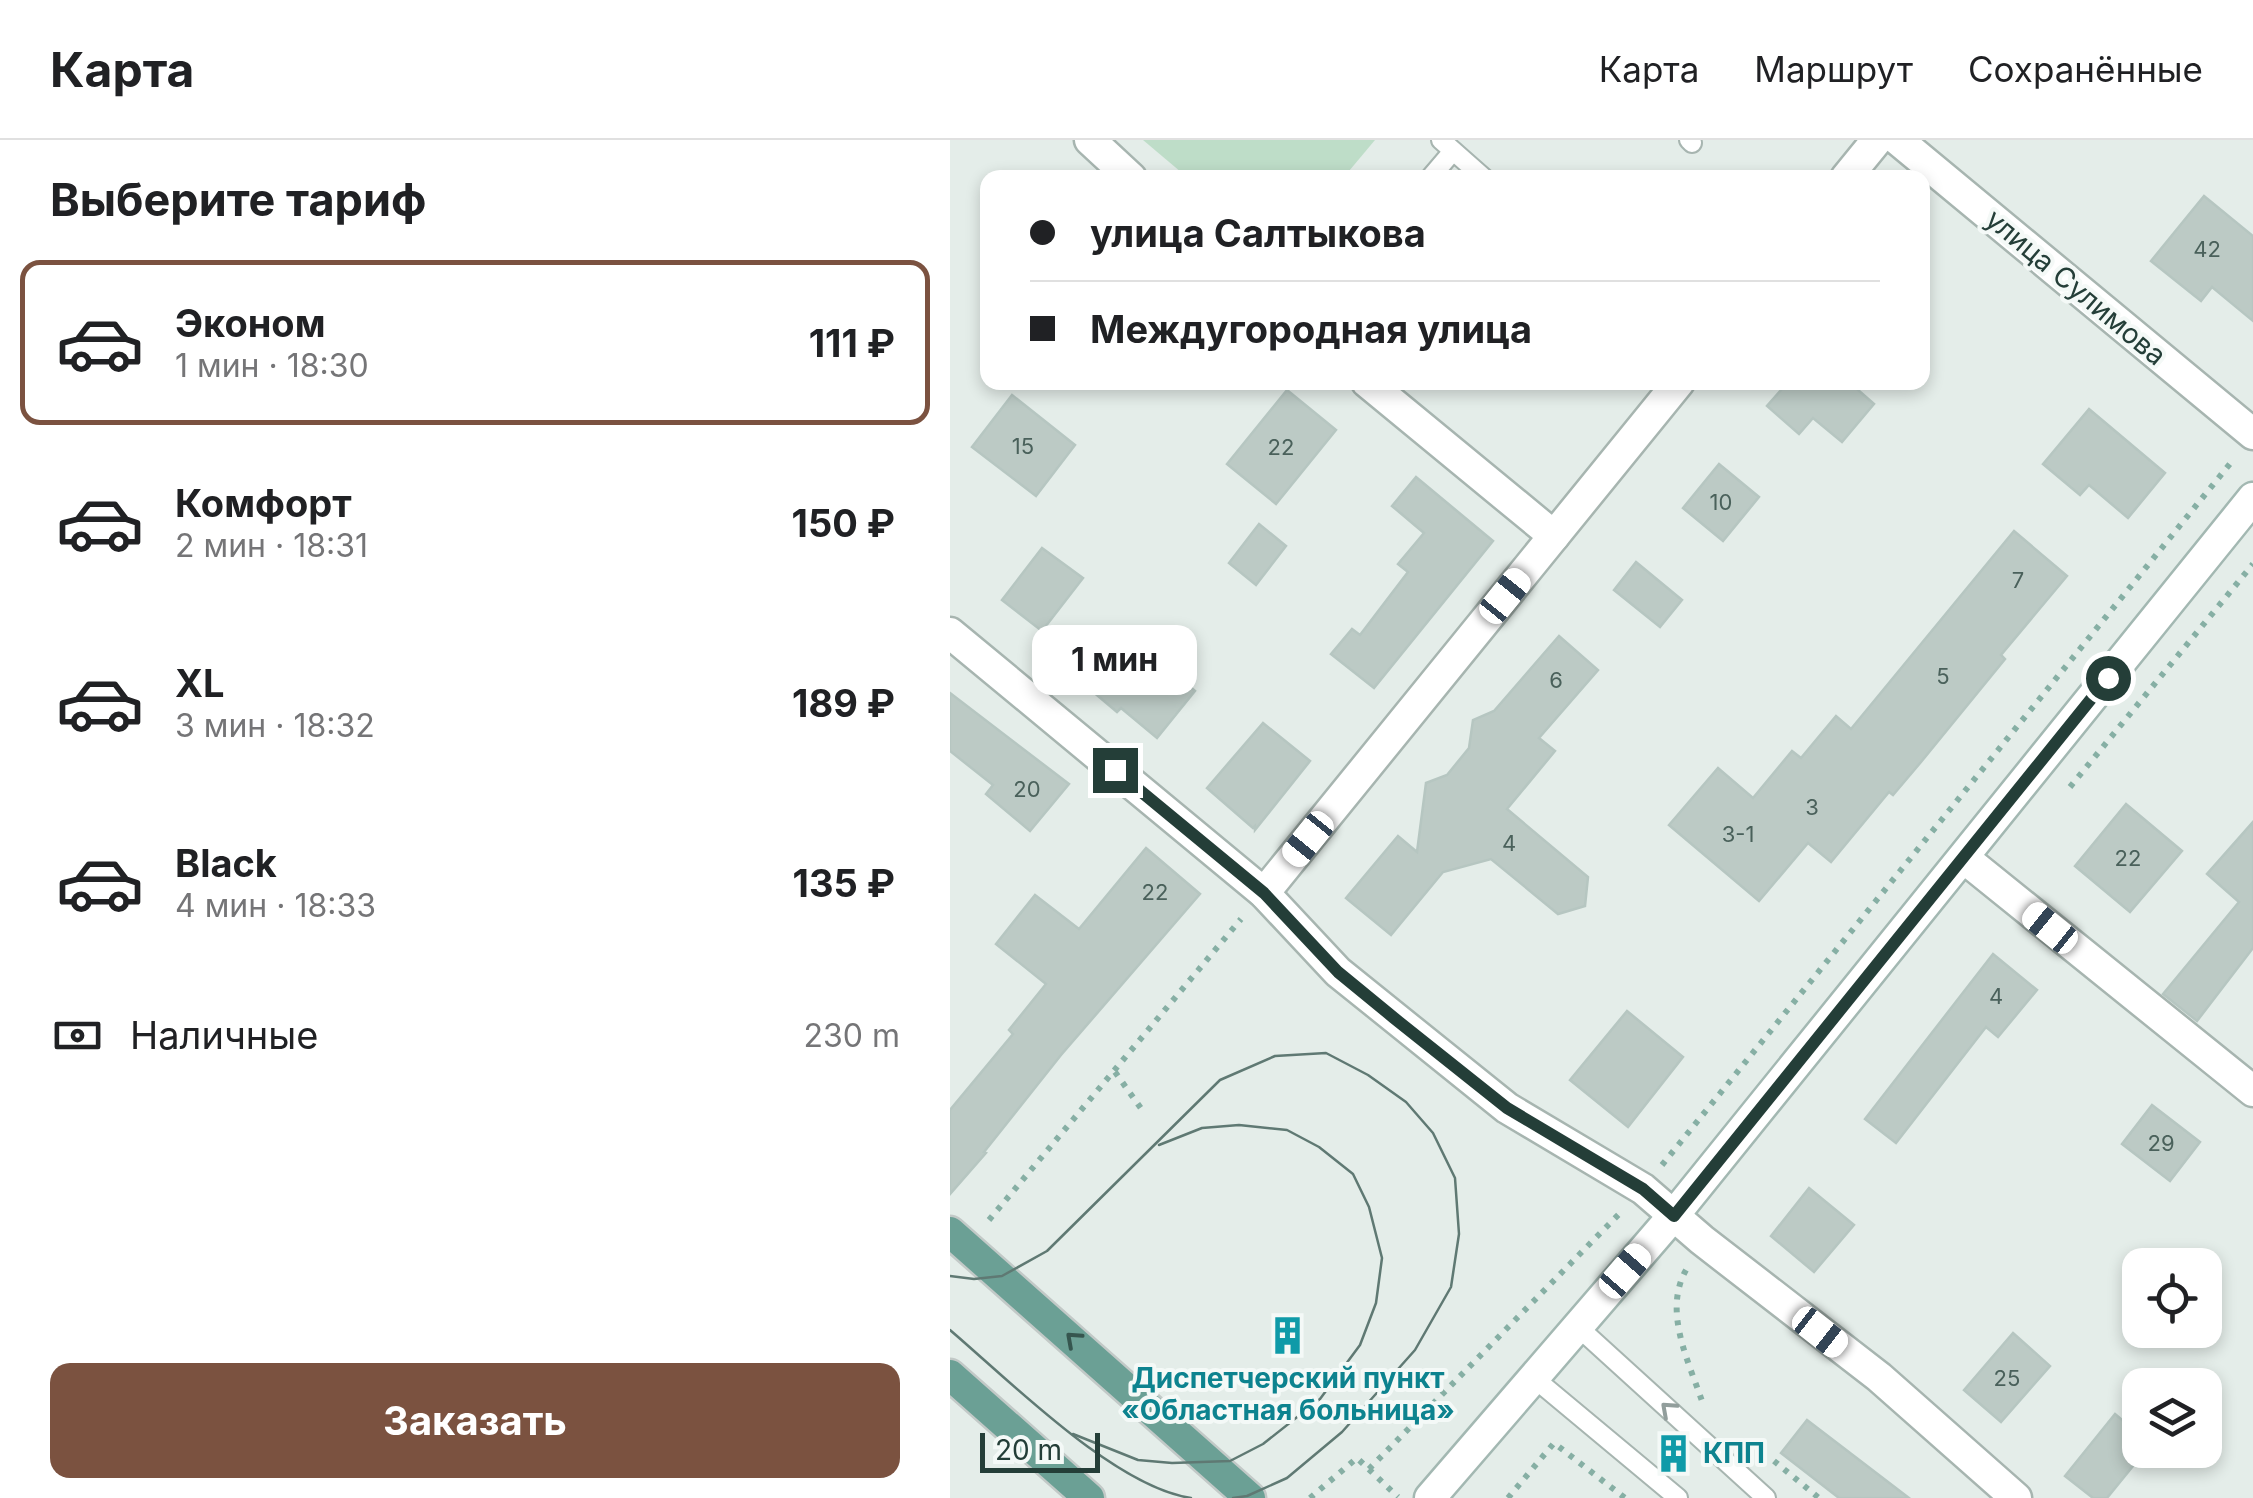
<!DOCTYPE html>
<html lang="ru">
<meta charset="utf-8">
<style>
body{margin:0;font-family:Inter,sans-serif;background:#f2f2f2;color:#202124;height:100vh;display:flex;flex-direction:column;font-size:38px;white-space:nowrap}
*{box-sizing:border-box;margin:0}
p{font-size:32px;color:#757577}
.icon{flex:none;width:55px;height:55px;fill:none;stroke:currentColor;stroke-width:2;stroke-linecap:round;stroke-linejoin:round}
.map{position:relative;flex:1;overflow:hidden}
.panel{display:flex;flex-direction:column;background:#fff;width:950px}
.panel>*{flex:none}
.top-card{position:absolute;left:30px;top:30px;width:950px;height:220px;border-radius:20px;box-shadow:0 5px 15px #0003;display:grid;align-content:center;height:220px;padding:0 50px;background:#fff}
.controls{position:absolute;left:1172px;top:1108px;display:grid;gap:20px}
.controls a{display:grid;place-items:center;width:100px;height:100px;border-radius:20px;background:#fff;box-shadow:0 5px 15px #0003;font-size:50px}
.scale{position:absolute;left:30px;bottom:25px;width:120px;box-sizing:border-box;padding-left:10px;border:5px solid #243e38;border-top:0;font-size:28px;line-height:35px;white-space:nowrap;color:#243e38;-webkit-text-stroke:8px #f4f9f7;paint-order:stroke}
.end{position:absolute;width:45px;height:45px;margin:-22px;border:12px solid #243e38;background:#fff;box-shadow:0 0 0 5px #fff}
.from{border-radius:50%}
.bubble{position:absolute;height:70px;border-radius:20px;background:#fff;box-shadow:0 5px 15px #0003;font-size:32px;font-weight:700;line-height:70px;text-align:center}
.car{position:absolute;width:30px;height:60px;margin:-30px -15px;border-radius:12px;box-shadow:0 0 8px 2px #0007;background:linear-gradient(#fff 24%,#345 0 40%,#fff 0 76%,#345 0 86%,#fff 0)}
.top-card b{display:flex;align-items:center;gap:35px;height:95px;font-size:38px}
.top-card b+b{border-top:2px solid #e0e0e0}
.top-card i{width:25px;height:25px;background:#202124}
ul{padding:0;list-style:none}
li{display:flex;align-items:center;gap:30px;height:165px;margin:0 20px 15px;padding:0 30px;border:5px solid transparent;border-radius:20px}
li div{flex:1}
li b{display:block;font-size:38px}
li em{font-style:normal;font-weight:700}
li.current{border-color:#7b5240}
li>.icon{width:90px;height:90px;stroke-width:1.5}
h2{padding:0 50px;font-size:45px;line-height:120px}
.pay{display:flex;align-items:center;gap:25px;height:110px;padding:0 50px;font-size:38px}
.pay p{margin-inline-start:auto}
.cta{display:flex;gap:20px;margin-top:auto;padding:20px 50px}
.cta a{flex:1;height:115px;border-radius:20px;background:#7b5240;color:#fff;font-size:40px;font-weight:700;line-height:115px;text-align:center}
header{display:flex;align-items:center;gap:60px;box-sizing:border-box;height:140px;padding:0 50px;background:#fff;border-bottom:2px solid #e0e0e0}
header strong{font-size:48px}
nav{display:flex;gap:55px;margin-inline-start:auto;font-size:35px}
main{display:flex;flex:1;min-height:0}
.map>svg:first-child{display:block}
</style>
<header>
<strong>Карта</strong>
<nav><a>Карта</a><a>Маршрут</a><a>Сохранённые</a></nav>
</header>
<main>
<section class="panel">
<h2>Выберите тариф</h2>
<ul>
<li class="current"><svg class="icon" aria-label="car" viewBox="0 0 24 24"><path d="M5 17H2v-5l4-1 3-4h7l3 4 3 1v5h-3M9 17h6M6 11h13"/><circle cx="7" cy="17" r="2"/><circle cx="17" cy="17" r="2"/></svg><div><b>Эконом</b><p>1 мин · 18:30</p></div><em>111 ₽</em></li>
<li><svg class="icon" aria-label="car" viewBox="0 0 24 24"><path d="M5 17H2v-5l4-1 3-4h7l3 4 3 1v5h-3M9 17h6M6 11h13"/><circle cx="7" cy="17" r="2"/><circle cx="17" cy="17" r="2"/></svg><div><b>Комфорт</b><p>2 мин · 18:31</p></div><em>150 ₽</em></li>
<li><svg class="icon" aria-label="car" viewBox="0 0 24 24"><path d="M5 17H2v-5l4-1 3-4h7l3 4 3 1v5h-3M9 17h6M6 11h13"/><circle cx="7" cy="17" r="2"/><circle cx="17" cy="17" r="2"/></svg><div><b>XL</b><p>3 мин · 18:32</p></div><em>189 ₽</em></li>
<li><svg class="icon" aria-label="car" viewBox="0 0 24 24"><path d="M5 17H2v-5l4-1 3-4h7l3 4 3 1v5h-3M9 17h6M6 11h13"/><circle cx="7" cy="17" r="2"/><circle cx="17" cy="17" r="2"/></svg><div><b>Black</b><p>4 мин · 18:33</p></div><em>135 ₽</em></li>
</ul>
<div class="pay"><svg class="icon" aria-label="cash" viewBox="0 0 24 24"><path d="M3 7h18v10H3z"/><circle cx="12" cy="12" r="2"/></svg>Наличные<p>230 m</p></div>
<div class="cta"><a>Заказать</a></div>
</section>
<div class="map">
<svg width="1303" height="1358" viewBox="0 0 1303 1358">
<rect width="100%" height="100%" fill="#e4ede9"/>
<path fill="#beddc8" d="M 193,0 L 425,0 L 394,37 L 238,38 Z"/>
<g fill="#bccac5" stroke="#b6c6c1" stroke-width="2.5">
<path d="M 1254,56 L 1303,96 L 1303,181 L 1262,147 L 1251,161 L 1201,121 Z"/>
<path d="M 823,242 L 899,242 L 924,264 L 892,302 L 863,278 L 849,294 L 817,266 L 831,250 Z"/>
<path d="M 337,250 L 386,290 L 326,364 L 277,324 Z"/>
<path d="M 62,255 L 125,305 L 86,356 L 22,307 Z"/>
<path d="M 1139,269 L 1215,333 L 1178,378 L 1139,345 L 1130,355 L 1093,324 Z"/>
<path d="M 769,324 L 809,357 L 773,401 L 733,368 Z"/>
<path d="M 466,337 L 543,401 L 424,548 L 381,514 L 402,489 L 410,495 L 458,432 L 448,424 L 474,393 L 442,366 Z"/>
<path d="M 309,384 L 336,406 L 306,445 L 279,423 Z"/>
<path d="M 1064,391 L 1117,436 L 1051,515 L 1055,519 L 971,622 L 943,655 L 939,652 L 881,722 L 858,703 L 809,761 L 719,685 L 768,628 L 803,658 L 842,611 L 851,618 L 886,576 L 901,589 Z"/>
<path d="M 92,408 L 133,438 L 92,491 L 52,460 Z"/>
<path d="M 686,422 L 732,460 L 710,487 L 664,450 Z"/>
<path d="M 609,496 L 648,530 L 589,598 L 605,611 L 557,669 L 638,737 L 635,766 L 608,774 L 541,719 L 493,732 L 441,795 L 396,758 L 448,696 L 467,712 L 476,643 L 497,635 L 519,608 L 523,580 L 544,571 Z"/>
<path d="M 184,499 L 245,551 L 207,598 L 171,568 L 167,572 L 141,550 Z"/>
<path d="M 0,553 L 119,644 L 80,691 L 36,654 L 43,645 L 0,611 Z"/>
<path d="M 313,583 L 360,621 L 305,690 L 305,686 L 303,688 L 257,648 Z"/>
<path d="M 1176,664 L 1232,711 L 1180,772 L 1125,726 Z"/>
<path d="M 1303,682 L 1303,808 L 1247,881 L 1213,854 L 1289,762 L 1257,734 Z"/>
<path d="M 196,708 L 250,754 L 111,915 L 34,1012 L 36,1013 L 0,1054 L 0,970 L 63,894 L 59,890 L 96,844 L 46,804 L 85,755 L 129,789 Z"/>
<path d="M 1043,814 L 1087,850 L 1048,897 L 1036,887 L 946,1003 L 915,979 Z"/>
<path d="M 677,871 L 733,917 L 678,987 L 620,940 Z"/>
<path d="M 1202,965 L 1250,1002 L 1220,1041 L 1172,1004 Z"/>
<path d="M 859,1048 L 904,1085 L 864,1132 L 821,1096 Z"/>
<path d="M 1063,1193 L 1100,1226 L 1051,1282 L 1014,1250 Z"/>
<path d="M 1165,1274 L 1190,1295 L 1190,1310 L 1196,1310 L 1157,1358 L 1143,1358 L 1115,1336 Z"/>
<path d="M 857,1280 L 959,1358 L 889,1358 L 831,1313 Z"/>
</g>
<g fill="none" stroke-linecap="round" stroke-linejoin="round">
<defs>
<g id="service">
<path d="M 491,0 L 534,38"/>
<path d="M 739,0 L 742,3"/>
<path d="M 480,38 L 503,11"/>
<path d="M 627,1186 L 816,1358"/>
<path d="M 584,1238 L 728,1358"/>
</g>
<g id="minor">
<path d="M 140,0 L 181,38"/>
<path d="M 948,0 L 1303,294"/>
<path d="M 896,38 L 927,0"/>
<path d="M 417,242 L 604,396"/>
<path d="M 0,493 L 314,753 L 388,832 L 557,968 L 693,1049 L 752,1100 L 929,1237 L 1066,1358"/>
<path d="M 1014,718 L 1303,951"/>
<path d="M 314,753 L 729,242"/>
</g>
<path id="secondary" d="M 480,1358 L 724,1075 L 1303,358"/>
<g id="primary">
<path d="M 0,1092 L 300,1358"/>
<path d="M 0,1235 L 139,1358"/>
</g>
</defs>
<use href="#service" stroke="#a7b5b0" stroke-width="22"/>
<use href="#minor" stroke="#a7b5b0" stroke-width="35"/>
<use href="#secondary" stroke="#a3b8b2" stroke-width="35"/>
<use href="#primary" stroke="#c2c9c7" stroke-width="35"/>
<g stroke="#86afa4" stroke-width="6" stroke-dasharray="5 8" stroke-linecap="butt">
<path d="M 1120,647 L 1303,424"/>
<path d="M 165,932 L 195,974"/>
<path d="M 712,1025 L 1283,320"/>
<path d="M 39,1080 L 291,779"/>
<path d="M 736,1130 C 713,1171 738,1220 752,1261"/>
<path d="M 824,1321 L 869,1358"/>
<path d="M 419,1329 L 671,1072"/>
<path d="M 360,1358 L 407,1318 L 448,1357"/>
<path d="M 558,1358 L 604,1303 L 675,1358"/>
</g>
<use href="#service" stroke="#fff" stroke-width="18"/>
<use href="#minor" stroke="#fff" stroke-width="30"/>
<use href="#secondary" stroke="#fff" stroke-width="30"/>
<use href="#primary" stroke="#6ba095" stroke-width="30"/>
<g stroke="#5f7973" stroke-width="2.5">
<path d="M 0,1136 L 24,1139 L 52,1136 L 97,1111 L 270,940 L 325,916 L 376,913 L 418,935 L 456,962 L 483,993 L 505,1038 L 509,1094 L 501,1147 L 465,1210 L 392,1292 L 337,1338 L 297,1356 L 283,1358"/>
<path d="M 0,1190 C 60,1241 165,1347 241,1358"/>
<path d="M 123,1294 L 188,1320 L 222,1323 L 280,1321 L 313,1304 L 370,1259 L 410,1205 L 426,1163 L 432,1118 L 419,1067 L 403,1034 L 369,1007 L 337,990 L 289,985 L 252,988 L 209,1005"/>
</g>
</g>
<defs><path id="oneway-chevron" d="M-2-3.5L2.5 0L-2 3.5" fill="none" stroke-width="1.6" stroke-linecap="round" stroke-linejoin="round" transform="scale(2.5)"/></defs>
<use stroke="#36564f" href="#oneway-chevron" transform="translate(123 1199) rotate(-138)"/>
<use stroke="#929e9c" href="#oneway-chevron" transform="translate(718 1269) rotate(-138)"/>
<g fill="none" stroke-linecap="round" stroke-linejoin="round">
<path stroke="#243e38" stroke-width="12" d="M 165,630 L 314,753 L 388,832 L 444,878 L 557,968 L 693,1049 L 724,1076 L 1158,538"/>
</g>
<defs>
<symbol id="building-bare" viewBox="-9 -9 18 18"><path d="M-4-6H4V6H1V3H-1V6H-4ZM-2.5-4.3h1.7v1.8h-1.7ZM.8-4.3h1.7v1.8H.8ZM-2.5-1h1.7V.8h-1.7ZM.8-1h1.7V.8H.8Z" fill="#0f9aa8" stroke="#f4f9f7" stroke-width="2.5" paint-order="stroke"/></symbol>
</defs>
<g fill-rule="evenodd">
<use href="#building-bare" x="310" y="1168" width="55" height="55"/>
<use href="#building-bare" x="696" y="1286" width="55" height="55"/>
</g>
<g text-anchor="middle" stroke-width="8" stroke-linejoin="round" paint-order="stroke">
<g font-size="22" fill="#4a615b">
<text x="1257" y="117">42</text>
<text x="73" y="314">15</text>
<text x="331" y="315">22</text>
<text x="771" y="370">10</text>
<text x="1068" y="448">7</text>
<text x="993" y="544">5</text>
<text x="606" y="548">6</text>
<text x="77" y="657">20</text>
<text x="862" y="675">3</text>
<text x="788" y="702">3-1</text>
<text x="559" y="711">4</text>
<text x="1178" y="726">22</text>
<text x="205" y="760">22</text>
<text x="1046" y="864">4</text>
<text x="1211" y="1011">29</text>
<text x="1057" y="1246">25</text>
</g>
<g font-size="28" fill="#243e38" stroke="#f4f9f7">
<text transform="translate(1126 147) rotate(40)" y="10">улица Сулимова</text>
</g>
<g font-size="28" font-weight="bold" fill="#0d838f" stroke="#f4f9f7">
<text x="338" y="1248">Диспетчерский пункт<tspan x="338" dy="32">«Областная больница»</tspan></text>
<text x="753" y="1323" text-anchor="start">КПП</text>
</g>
</g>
</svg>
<div class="controls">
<a><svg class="icon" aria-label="locate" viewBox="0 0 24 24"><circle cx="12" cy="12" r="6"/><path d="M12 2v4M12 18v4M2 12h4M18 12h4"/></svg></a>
<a><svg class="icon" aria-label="layers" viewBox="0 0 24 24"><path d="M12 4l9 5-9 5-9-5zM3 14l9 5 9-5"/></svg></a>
</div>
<div class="scale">20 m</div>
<i class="end from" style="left:1158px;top:538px"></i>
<i class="end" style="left:165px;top:630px"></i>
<div class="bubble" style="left:82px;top:485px;width:165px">1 мин</div>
<i class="car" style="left:555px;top:456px;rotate:39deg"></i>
<i class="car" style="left:358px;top:699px;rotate:219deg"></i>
<i class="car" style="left:1100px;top:788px;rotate:309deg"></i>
<i class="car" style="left:675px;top:1131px;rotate:41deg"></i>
<i class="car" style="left:870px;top:1192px;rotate:128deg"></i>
<div class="top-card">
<b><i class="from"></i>улица Салтыкова</b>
<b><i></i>Междугородная улица</b>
</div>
</div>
</main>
